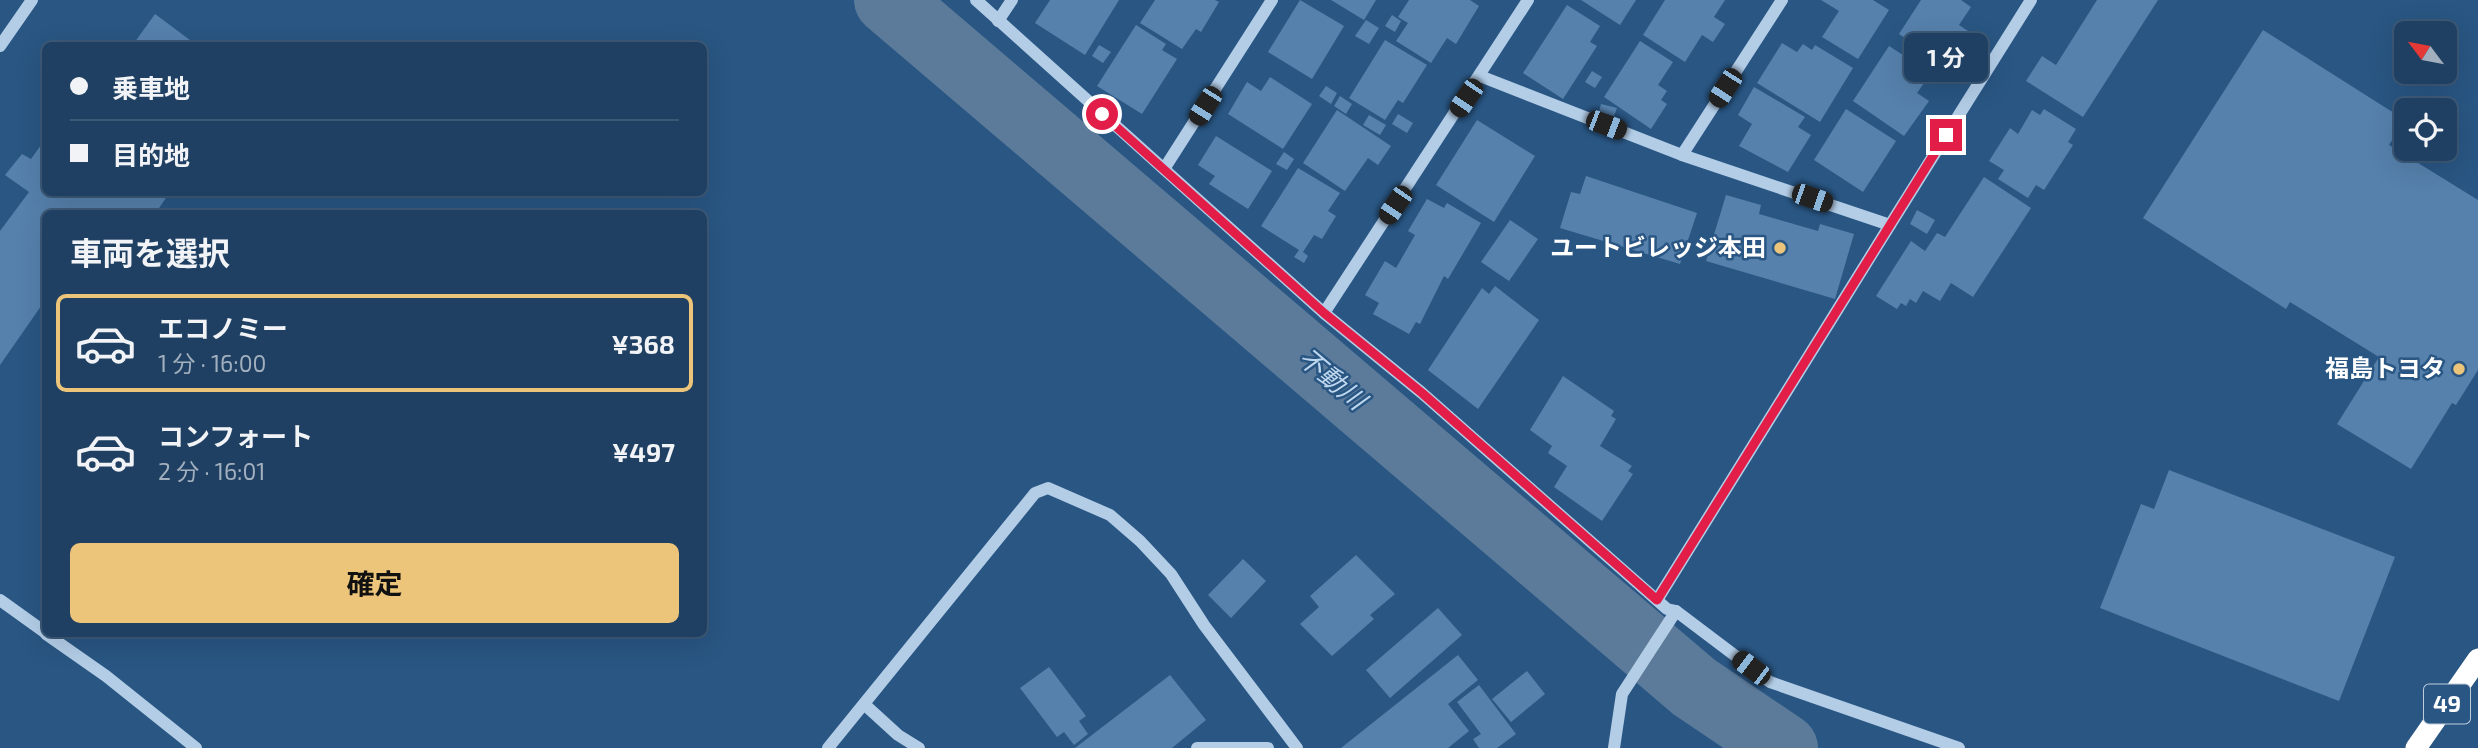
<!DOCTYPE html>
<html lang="ja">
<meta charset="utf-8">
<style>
body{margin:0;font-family:"Exo 2","Noto Sans JP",sans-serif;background:#2c4b6b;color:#f1f3f6;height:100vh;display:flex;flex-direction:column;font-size:26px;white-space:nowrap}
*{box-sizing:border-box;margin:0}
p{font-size:23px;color:#a1afbe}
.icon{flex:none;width:38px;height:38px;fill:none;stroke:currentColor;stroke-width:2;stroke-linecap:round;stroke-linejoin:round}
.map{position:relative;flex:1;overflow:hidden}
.sheet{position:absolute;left:42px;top:210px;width:665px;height:427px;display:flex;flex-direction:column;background:#1f4062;border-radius:10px;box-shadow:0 7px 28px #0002,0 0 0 2px #3c5977}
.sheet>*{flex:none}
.hud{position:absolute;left:42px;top:42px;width:665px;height:154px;border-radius:10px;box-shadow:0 7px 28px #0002,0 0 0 2px #3c5977;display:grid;align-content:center;height:154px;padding:0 28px;background:#1f4062}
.needle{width:46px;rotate:302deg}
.buttons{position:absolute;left:2394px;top:21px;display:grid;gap:14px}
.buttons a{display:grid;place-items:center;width:63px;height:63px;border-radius:10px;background:#1f4062;box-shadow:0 7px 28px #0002,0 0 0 2px #3c5977;font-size:35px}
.end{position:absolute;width:32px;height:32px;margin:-16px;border:9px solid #e11d48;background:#fff;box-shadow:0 0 0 4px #fff}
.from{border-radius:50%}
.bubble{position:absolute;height:49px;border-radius:10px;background:#1f4062;box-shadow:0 7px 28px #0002,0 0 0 2px #3c5977;font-size:23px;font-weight:700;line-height:49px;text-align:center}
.car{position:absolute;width:21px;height:42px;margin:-21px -10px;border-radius:9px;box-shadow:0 0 5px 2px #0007;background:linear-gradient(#222 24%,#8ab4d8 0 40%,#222 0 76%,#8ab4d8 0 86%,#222 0)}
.hud b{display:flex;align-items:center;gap:24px;height:66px;font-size:26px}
.hud b+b{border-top:2px solid #3c5977}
.hud i{width:18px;height:18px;background:#f1f3f6}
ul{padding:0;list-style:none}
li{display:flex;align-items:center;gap:21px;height:98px;margin:0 14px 10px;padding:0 14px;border:4px solid transparent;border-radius:10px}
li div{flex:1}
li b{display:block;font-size:26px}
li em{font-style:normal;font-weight:700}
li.current{border-color:#edc57a}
li>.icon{width:63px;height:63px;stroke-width:1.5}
h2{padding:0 28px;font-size:32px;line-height:84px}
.primary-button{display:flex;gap:14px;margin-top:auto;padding:14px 28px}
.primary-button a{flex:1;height:80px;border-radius:10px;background:#edc57a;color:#111;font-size:28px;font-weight:700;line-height:80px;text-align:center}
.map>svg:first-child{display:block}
</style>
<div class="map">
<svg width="2478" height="748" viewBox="0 0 2478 748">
<rect width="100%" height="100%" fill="#295683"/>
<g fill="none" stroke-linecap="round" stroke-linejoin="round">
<path stroke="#5c7b9a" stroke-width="68" d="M 888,0 L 1694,687 L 1784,748"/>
</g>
<g fill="#5681ac">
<path d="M 1050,0 L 1119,0 L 1085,55 L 1035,23 Z"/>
<path d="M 1155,0 L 1215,0 L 1219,2 L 1201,32 L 1196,29 L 1182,49 L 1140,23 Z"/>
<path d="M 1300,0 L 1344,26 L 1312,79 L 1268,52 Z"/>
<path d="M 1331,0 L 1376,0 L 1364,20 Z"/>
<path d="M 1409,0 L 1470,0 L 1479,6 L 1456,44 L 1447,38 L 1431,63 L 1396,41 L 1408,23 L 1398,17 Z"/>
<path d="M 1581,0 L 1636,0 L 1620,25 Z"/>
<path d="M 1665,0 L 1725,0 L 1714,17 L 1725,24 L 1713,42 L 1702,35 L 1685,62 L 1643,35 Z"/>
<path d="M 1821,0 L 1873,0 L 1889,10 L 1858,59 L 1822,37 L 1839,11 Z"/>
<path d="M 1921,0 L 1961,0 L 1971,7 L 1959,25 L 1971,33 L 1948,67 L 1899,34 Z"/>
<path d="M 2097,0 L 2158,0 L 2083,117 L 2026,81 L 2042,56 L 2056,65 Z"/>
<path d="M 1567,5 L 1600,26 L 1590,42 L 1597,46 L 1563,99 L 1523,73 Z"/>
<path d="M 155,14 L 198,46 L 132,46 Z"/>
<path d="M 1392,15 L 1401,21 L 1395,32 L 1385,26 Z"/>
<path d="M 1366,20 L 1379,28 L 1369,44 L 1355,36 Z"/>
<path d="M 1136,25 L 1166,44 L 1162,50 L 1177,59 L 1142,114 L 1097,86 Z"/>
<path d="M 2263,30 L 2405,120 L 2389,145 L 2478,200 L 2478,370 L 2456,405 L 2452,403 L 2411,469 L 2337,424 L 2379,357 L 2290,302 L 2286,309 L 2143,218 Z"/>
<path d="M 1385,40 L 1427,65 L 1403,103 L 1398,100 L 1385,120 L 1349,98 Z"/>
<path d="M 1640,41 L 1673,62 L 1658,85 L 1667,91 L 1661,100 L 1667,104 L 1651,129 L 1604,97 Z"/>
<path d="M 1782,43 L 1797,52 L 1803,44 L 1812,50 L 1815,45 L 1853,68 L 1820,122 L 1757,83 Z"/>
<path d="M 1099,45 L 1111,52 L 1103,63 L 1092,56 Z"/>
<path d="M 1889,46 L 1931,73 L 1917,93 L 1929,101 L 1904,136 L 1853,101 Z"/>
<path d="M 1592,71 L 1602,77 L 1595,88 L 1585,82 Z"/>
<path d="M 1270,77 L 1312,104 L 1283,149 L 1228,114 L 1247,82 L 1261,91 Z"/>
<path d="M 1326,86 L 1337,93 L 1331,104 L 1319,96 Z"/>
<path d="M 1754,87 L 1805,117 L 1798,127 L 1811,135 L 1788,172 L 1739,146 L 1752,124 L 1738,115 Z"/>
<path d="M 1340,96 L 1352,104 L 1346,114 L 1334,106 Z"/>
<path d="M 1601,104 L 1617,108 L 1614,116 L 1599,112 Z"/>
<path d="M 1846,109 L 1896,141 L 1863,192 L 1814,160 Z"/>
<path d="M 2044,109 L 2076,129 L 2068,142 L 2073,145 L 2044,190 L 2036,185 L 2028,198 L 1998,179 L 2004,170 L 1989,161 L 2010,128 L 2018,134 L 2032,110 L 2040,115 Z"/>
<path d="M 1337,110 L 1391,146 L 1378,165 L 1368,158 L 1345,191 L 1303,163 Z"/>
<path d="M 1398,114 L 1413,123 L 1407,133 L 1392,124 Z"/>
<path d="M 1369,115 L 1386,125 L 1380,135 L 1363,125 Z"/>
<path d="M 1477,120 L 1535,156 L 1494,222 L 1436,185 Z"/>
<path d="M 1216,136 L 1272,171 L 1248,209 L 1209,184 L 1215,176 L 1198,165 Z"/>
<path d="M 46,138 L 46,192 L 170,192 L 155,214 L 46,214 L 46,299 L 0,365 L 0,231 L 29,192 L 5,175 L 22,154 L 31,159 Z"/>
<path d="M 1284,152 L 1294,159 L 1287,170 L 1276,164 Z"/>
<path d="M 1298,168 L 1340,193 L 1328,211 L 1336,216 L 1322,239 L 1314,235 L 1303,252 L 1308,256 L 1304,263 L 1294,257 L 1299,250 L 1261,226 Z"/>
<path d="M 1586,176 L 1697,213 L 1680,264 L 1560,228 L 1571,192 L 1580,194 Z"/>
<path d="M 1984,177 L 2031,208 L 1973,297 L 1951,283 L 1940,301 L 1923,291 L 1916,303 L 1910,299 L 1906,306 L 1901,303 L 1897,309 L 1876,296 L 1911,241 L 1925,251 L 1937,233 L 1945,237 Z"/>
<path d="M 1726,195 L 1761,205 L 1759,214 L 1818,231 L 1820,224 L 1854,234 L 1835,299 L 1706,261 Z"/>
<path d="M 1427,199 L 1444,208 L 1447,203 L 1481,223 L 1448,279 L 1444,276 L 1420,324 L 1416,322 L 1409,334 L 1373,314 L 1379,303 L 1365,295 L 1385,261 L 1396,268 L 1415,235 L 1408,231 Z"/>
<path d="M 1917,210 L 1935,220 L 1927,234 L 1910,224 Z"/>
<path d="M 1510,220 L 1538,239 L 1509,281 L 1481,262 Z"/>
<path d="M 1495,286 L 1539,320 L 1478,409 L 1428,370 L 1482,288 L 1489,294 Z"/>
<path d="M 1563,376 L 1614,411 L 1611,416 L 1616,419 L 1600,446 L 1632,466 L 1628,471 L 1633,474 L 1602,521 L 1554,487 L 1567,466 L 1548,453 L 1552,446 L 1530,430 Z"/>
<path d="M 2169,470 L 2395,557 L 2339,701 L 2100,608 L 2141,504 L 2154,509 Z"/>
<path d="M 1356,555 L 1395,594 L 1370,615 L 1374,619 L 1332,656 L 1300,624 L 1319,607 L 1310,596 Z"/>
<path d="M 1243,559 L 1266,581 L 1231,618 L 1208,595 Z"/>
<path d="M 1438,608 L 1462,635 L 1390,698 L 1366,670 Z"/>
<path d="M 1458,655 L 1478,680 L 1448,704 L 1469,731 L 1448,748 L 1341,748 Z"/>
<path d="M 1049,667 L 1086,716 L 1079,721 L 1088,734 L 1074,745 L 1064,732 L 1057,737 L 1020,688 Z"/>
<path d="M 1527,671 L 1545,694 L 1511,722 L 1492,699 Z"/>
<path d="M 1170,675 L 1206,720 L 1172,748 L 1075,748 Z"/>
<path d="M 1479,685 L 1516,734 L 1497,748 L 1479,748 L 1473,739 L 1481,734 L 1457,702 Z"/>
</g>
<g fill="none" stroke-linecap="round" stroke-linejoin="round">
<g stroke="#b3cde7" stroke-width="12">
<path d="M 976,0 L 1324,313 L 1422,393 L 1667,609 L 1676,611 L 1770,682 L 1959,748"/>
<path d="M 998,21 L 1012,0"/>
<path d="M 0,46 L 32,0"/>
<path d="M 1480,76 L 1682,155 L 1890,225 L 2031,0"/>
<path d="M 1682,155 L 1782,0"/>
<path d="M 1164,169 L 1272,0"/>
<path d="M 1324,313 L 1528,0"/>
<path d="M 0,600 L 46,633"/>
<path d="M 1657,600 L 1890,225"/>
<path d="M 46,634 L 106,676 L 196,748"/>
<path d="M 864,704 L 898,735 L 919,748"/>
<path d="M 828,748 L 1035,493 L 1048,488 L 1110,515 L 1140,541 L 1171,574 L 1204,625 L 1297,748"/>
<path d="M 1197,748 L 1268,748"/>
<path d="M 1614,748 L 1622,694 L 1676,611"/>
</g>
<path stroke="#fff" stroke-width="21" d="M 2416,748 L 2478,659"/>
</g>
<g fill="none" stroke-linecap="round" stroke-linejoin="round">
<path stroke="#e11d48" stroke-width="9" d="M 1102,114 L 1324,313 L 1422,393 L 1657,600 L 1946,135"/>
</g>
<g fill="#edc57a" stroke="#295683" stroke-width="2.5">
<circle cx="1780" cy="248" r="7"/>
<circle cx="2459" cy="369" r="7"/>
</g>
<g text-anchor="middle" stroke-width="5" stroke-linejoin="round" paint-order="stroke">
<rect fill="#295683" stroke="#bfccda" stroke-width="2" x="2424" y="684.5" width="46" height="39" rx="5"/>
<g font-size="23" font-weight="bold" fill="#fff">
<text x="2447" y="712">49</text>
</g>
<g font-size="24" font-weight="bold" fill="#fff" stroke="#295683" text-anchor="end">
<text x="1766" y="256">ユートビレッジ本田</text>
<text x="2445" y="377">福島トヨタ</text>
</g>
<g font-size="26" font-style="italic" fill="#bed7ee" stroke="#295683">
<text transform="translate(1332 379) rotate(40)" y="9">不動川</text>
</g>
</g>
</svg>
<div class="buttons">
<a><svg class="needle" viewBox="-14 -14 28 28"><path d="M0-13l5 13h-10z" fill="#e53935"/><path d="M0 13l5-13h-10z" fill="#a1afbe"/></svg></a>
<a><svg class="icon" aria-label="locate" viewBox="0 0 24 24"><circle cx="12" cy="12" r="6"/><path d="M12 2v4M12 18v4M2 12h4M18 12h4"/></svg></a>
</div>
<i class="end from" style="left:1102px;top:114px"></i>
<i class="end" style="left:1946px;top:135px"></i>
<div class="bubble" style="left:1904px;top:33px;width:84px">1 分</div>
<i class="car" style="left:1725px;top:88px;rotate:213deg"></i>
<i class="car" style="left:1466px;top:98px;rotate:214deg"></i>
<i class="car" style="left:1205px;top:106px;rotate:212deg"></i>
<i class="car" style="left:1606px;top:125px;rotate:111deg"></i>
<i class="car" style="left:1812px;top:198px;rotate:109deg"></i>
<i class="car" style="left:1395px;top:205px;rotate:214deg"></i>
<i class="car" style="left:1751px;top:668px;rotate:307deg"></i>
<div class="hud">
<b><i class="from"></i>乗車地</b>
<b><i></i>目的地</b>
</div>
<section class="sheet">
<h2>車両を選択</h2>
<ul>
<li class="current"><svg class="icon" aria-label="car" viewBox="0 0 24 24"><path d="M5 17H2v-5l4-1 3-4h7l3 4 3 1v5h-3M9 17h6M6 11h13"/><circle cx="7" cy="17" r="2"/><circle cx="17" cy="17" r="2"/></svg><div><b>エコノミー</b><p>1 分 · 16:00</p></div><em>¥368</em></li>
<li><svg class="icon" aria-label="car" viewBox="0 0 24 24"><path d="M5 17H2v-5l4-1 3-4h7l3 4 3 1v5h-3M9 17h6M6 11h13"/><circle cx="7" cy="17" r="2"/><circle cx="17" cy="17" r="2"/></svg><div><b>コンフォート</b><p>2 分 · 16:01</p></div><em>¥497</em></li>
</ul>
<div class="primary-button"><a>確定</a></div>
</section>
</div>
